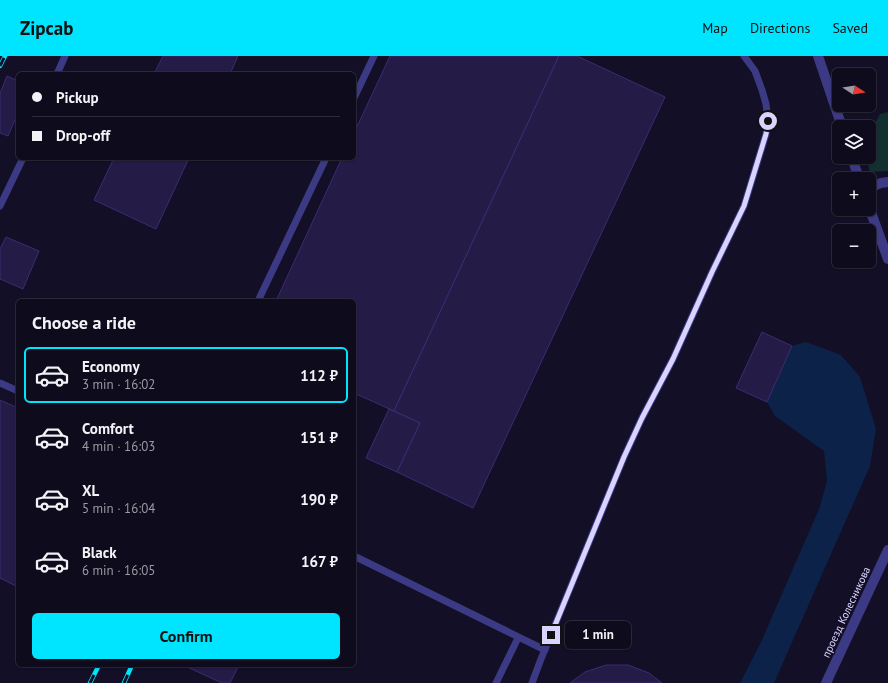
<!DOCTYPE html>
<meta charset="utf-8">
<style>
body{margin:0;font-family:"PT Sans",sans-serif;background:#171425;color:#f1f3f6;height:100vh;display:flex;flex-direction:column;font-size:15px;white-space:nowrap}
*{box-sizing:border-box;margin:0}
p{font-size:13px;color:#9b9ba3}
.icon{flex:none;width:22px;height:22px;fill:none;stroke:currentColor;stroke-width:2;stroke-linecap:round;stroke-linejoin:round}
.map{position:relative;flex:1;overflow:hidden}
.panel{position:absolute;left:16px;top:243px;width:340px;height:368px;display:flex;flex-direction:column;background:#0e0b1c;border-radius:6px;box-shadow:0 1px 3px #0004,0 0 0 1px #2e2b3b}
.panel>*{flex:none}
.top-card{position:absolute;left:16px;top:16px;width:340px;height:88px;border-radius:6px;box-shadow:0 1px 3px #0004,0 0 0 1px #2e2b3b;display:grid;align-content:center;height:88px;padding:0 16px;background:#0e0b1c}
.needle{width:26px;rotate:102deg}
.tools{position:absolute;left:832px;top:12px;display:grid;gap:8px}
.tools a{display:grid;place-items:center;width:44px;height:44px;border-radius:6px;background:#0e0b1c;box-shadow:0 1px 3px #0004,0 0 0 1px #2e2b3b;font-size:20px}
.end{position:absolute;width:18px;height:18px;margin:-9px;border:5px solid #d9d4ff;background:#111;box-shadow:0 0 0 2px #111}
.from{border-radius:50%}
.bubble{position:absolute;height:28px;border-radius:6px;background:#0e0b1c;box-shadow:0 1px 3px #0004,0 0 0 1px #2e2b3b;font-size:13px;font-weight:800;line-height:28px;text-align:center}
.top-card b{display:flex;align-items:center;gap:14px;height:38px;font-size:15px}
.top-card b+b{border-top:1px solid #2e2b3b}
.top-card i{width:10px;height:10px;background:#f1f3f6}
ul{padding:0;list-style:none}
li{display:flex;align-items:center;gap:12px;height:56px;margin:0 8px 6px;padding:0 8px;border:2px solid transparent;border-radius:6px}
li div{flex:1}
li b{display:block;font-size:15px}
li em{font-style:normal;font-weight:800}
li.active{border-color:#00e5ff}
li>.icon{width:36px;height:36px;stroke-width:1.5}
h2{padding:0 16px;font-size:18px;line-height:48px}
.action{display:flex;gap:8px;margin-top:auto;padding:8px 16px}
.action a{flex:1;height:46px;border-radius:6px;background:#00e5ff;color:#111;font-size:16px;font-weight:800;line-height:46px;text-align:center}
header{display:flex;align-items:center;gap:24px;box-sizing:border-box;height:56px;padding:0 20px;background:#00e5ff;color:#111}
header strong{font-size:19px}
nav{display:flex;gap:22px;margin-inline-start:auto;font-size:14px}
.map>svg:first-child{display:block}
</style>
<header>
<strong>Zipcab</strong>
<nav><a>Map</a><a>Directions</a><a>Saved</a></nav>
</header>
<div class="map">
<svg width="888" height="627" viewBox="0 0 888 627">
<rect width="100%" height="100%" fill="#130f26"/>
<path fill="#12302f" d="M 888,56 L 888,115 L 870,116 L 866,101 L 869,101 L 869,79 L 880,58 Z"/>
<path fill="#0c2248" d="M 806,286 L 841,299 L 860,321 L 876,373 L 870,410 L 774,627 L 740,627 L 761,586 L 819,453 L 827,425 L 824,395 L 775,360 L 767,346 L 792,290 Z"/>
<g fill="#241b47" stroke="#3b2d73">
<path d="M 163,0 L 238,0 L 230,18 L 154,18 Z"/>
<path d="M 390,0 L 559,0 L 394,355 L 354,337 L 354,245 L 276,245 L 342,102 L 354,102 L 354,77 Z"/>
<path d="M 559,0 L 577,0 L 665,41 L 473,452 L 397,416 L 420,367 L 394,355 Z"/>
<path d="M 7,20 L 18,25 L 18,57 L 8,80 L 0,77 L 0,37 Z"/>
<path d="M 114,102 L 189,102 L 156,173 L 94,144 Z"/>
<path d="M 6,181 L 39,195 L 23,233 L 0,223 L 0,193 Z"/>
<path d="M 762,276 L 792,290 L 767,346 L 736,332 Z"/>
<path d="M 0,344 L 18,352 L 18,531 L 0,522 Z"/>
<path d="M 389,353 L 420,367 L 397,416 L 366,402 Z"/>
<path d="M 183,609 L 239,609 L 230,627 L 222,627 Z"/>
<path d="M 606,609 L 628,609 L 649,617 L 662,627 L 570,627 L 585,616 Z"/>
</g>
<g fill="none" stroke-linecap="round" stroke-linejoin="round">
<g stroke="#3d3a85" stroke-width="7">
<path d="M 57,18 L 65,0"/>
<path d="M 354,42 L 374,0"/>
<path d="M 0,150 L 23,102"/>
<path d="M 258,245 L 326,102"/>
<path d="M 0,327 L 18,335"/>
<path d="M 354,500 L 545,594"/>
<path d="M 496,627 L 518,582"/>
<path d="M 532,627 L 541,603 L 624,401 L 642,362 L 673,303 L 712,216 L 744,150 L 766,78 L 768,65 L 766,48 L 762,34 L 755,15 L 744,0"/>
</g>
<g stroke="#3d3a85" stroke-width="10">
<path d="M 818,0 L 842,71"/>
<path d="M 852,101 L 859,123"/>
<path d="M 869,132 L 881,127 L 888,126"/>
<path d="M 869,151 L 888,203"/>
<path d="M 826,627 L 888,494"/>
</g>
<defs>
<g id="rail">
<path d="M 0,10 L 5,0"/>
<path d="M 90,627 L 99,609"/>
<path d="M 124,627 L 132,609"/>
</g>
</defs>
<use href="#rail" stroke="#00e5ff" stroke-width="4.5"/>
<use href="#rail" stroke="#130f26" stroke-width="3" stroke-dasharray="9" stroke-linecap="butt"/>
</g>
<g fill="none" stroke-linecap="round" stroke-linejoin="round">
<path stroke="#d9d4ff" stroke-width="5" d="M 551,579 L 624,401 L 642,362 L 673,303 L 712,216 L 744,150 L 766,78 L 768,65"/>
</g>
<g text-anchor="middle" stroke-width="3" stroke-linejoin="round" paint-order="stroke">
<g font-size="11" fill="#d9d4ff" stroke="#130f26">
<text transform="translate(846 556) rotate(-65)" y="4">проезд Колесникова</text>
</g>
</g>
</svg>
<div class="tools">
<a><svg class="needle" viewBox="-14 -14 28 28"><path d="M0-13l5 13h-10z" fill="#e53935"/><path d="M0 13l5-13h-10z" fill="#9b9ba3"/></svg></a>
<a><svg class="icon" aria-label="layers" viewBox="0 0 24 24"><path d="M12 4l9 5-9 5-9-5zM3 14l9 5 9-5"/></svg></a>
<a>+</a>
<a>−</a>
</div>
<i class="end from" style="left:768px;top:65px"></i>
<i class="end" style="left:551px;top:579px"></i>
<div class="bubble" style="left:565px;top:565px;width:66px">1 min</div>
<div class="top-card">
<b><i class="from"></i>Pickup</b>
<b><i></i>Drop-off</b>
</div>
<section class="panel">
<h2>Choose a ride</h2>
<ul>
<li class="active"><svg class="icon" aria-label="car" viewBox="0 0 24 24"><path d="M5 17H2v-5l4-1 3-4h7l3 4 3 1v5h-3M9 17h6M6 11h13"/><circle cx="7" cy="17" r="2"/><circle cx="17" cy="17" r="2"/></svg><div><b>Economy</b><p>3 min · 16:02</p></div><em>112 ₽</em></li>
<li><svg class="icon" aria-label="car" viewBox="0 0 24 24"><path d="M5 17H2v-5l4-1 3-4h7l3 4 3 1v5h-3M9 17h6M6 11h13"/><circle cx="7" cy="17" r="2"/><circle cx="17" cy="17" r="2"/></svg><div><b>Comfort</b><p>4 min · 16:03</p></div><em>151 ₽</em></li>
<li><svg class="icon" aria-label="car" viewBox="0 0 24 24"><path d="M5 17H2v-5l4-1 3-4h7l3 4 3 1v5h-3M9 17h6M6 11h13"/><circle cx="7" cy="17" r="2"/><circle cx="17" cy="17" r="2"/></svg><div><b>XL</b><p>5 min · 16:04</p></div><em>190 ₽</em></li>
<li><svg class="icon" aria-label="car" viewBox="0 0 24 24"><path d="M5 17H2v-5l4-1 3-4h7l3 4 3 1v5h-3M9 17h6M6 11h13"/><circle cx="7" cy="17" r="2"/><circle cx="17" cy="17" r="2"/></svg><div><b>Black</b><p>6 min · 16:05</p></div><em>167 ₽</em></li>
</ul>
<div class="action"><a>Confirm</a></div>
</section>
</div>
